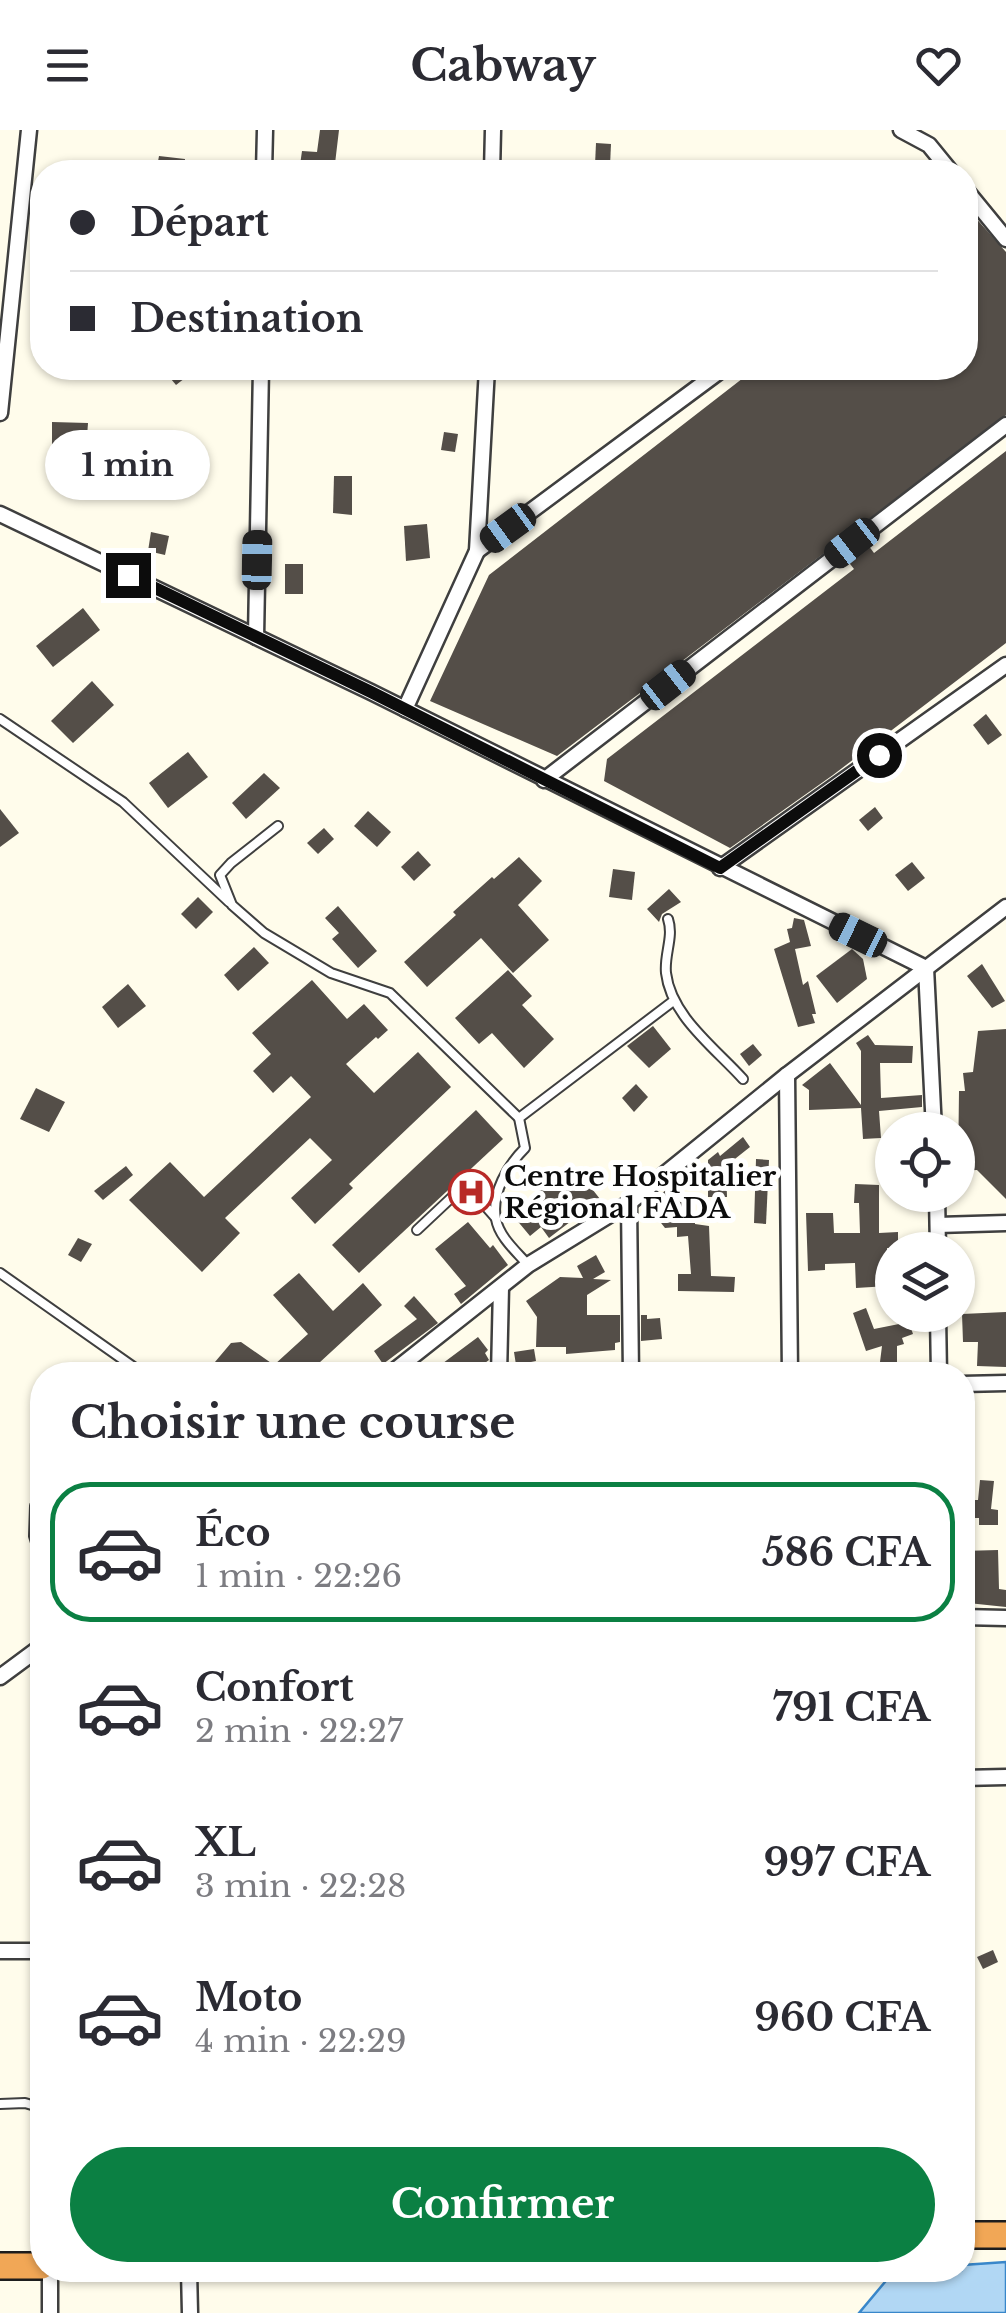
<!DOCTYPE html>
<html lang="fr">
<meta charset="utf-8">
<style>
body{margin:0;font-family:"Libre Baskerville",serif;background:#f2f2f3;color:#2b2b33;height:100vh;display:flex;flex-direction:column;font-size:38px;white-space:nowrap}
*{box-sizing:border-box;margin:0}
p{font-size:32px;color:#7c7c81}
.icon{flex:none;width:55px;height:55px;fill:none;stroke:currentColor;stroke-width:2;stroke-linecap:round;stroke-linejoin:round}
.map{position:relative;flex:1;overflow:hidden}
.side{position:absolute;left:30px;top:1232px;width:945px;height:920px;display:flex;flex-direction:column;background:#fff;border-radius:40px;box-shadow:0 2px 8px #0004}
.side>*{flex:none}
.banner{position:absolute;left:30px;top:30px;width:948px;height:220px;border-radius:40px;box-shadow:0 2px 8px #0004;display:grid;align-content:center;height:220px;padding:0 40px;background:#fff}
.controls{position:absolute;left:875px;top:982px;display:grid;gap:20px}
.controls a{display:grid;place-items:center;width:100px;height:100px;border-radius:50%;background:#fff;box-shadow:0 2px 8px #0004;font-size:50px}
.end{position:absolute;width:45px;height:45px;margin:-22px;border:12px solid #0c0c0c;background:#fff;box-shadow:0 0 0 5px #fff}
.from{border-radius:50%}
.bubble{position:absolute;height:70px;border-radius:35px;background:#fff;box-shadow:0 2px 8px #0004;font-size:32px;font-weight:700;line-height:70px;text-align:center}
.car{position:absolute;width:30px;height:60px;margin:-30px -15px;border-radius:12px;box-shadow:0 0 8px 2px #0007;background:linear-gradient(#222 24%,#8ab4d8 0 40%,#222 0 76%,#8ab4d8 0 86%,#222 0)}
.banner b{display:flex;align-items:center;gap:35px;height:95px;font-size:38px}
.banner b+b{border-top:2px solid #e1e1e2}
.banner i{width:25px;height:25px;background:#2b2b33}
ul{padding:0;list-style:none}
li{display:flex;align-items:center;gap:30px;height:140px;margin:0 20px 15px;padding:0 20px;border:5px solid transparent;border-radius:40px}
li div{flex:1}
li b{display:block;font-size:38px}
li em{font-style:normal;font-weight:700}
li.active{border-color:#0b8043}
li>.icon{width:90px;height:90px;stroke-width:1.5}
h2{padding:0 40px;font-size:45px;line-height:120px}
.primary-button{display:flex;gap:20px;margin-top:auto;padding:20px 40px}
.primary-button a{flex:1;height:115px;border-radius:60px;background:#0b8043;color:#fff;font-size:40px;font-weight:700;line-height:115px;text-align:center}
header{display:flex;justify-content:space-between;align-items:center;height:130px;padding:0 40px;background:#fff;font-size:45px;font-weight:700}
.map>svg:first-child{display:block}
</style>
<header><svg class="icon" aria-label="menu" viewBox="0 0 24 24"><path d="M4 6h16M4 12h16M4 18h16"/></svg>Cabway<svg class="icon" aria-label="heart" viewBox="0 0 24 24"><path d="M12 20l-8-8c-3-5 5-10 8-4 3-6 11-1 8 4z"/></svg></header>
<div class="map">
<svg width="1006" height="2183" viewBox="0 0 1006 2183">
<rect width="100%" height="100%" fill="#fffceb"/>
<path fill="#b1d7f4" stroke="#3987ca" stroke-width="2.5" d="M 1006,2132 L 1006,2183 L 859,2183 L 895,2140 L 962,2140 L 963,2135 Z"/>
<g fill="#544e48">
<path d="M 320,0 L 339,0 L 334,42 L 299,42 L 302,21 L 317,22 Z"/>
<path d="M 596,13 L 611,14 L 610,36 L 595,35 Z"/>
<path d="M 159,26 L 185,29 L 184,42 L 156,42 Z"/>
<path d="M 965,76 L 1006,122 L 1006,285 L 557,626 L 430,571 L 489,445 L 756,238 L 965,238 Z"/>
<path d="M 162,238 L 198,238 L 176,255 Z"/>
<path d="M 52,292 L 88,293 L 86,321 L 52,319 Z"/>
<path d="M 444,302 L 458,304 L 455,322 L 441,320 Z"/>
<path d="M 1006,321 L 1006,513 L 833,645 L 730,718 L 604,651 L 607,629 L 854,439 L 847,430 L 868,415 L 874,423 Z"/>
<path d="M 334,346 L 352,346 L 352,385 L 333,383 Z"/>
<path d="M 427,394 L 430,428 L 406,431 L 404,396 Z"/>
<path d="M 151,402 L 169,406 L 165,425 L 148,421 Z"/>
<rect x="285" y="434" width="18" height="30"/>
<path d="M 83,478 L 100,500 L 53,537 L 36,516 Z"/>
<path d="M 92,551 L 114,575 L 73,613 L 51,591 Z"/>
<path d="M 986,584 L 1002,605 L 988,615 L 973,595 Z"/>
<path d="M 188,622 L 208,647 L 168,678 L 149,653 Z"/>
<path d="M 264,643 L 280,658 L 246,689 L 232,673 Z"/>
<path d="M 875,677 L 883,688 L 868,701 L 859,690 Z"/>
<path d="M 0,679 L 19,703 L 0,717 Z"/>
<path d="M 368,681 L 391,702 L 377,717 L 354,696 Z"/>
<path d="M 324,698 L 334,709 L 318,724 L 307,713 Z"/>
<path d="M 418,721 L 431,735 L 414,751 L 401,737 Z"/>
<path d="M 519,727 L 542,751 L 518,775 L 549,810 L 513,843 L 481,808 L 427,857 L 404,832 L 456,785 L 453,782 L 492,747 L 494,749 Z"/>
<path d="M 912,732 L 925,748 L 908,761 L 895,745 Z"/>
<path d="M 613,739 L 635,742 L 632,770 L 609,767 Z"/>
<path d="M 669,759 L 681,772 L 662,784 L 659,792 L 647,779 Z"/>
<path d="M 198,767 L 213,782 L 196,799 L 181,784 Z"/>
<path d="M 338,776 L 377,821 L 358,838 L 332,809 L 339,803 L 325,788 Z"/>
<path d="M 794,788 L 804,790 L 811,816 L 795,819 L 803,855 L 808,851 L 816,884 L 812,884 L 815,893 L 798,897 L 774,819 L 790,812 L 787,799 L 792,798 Z"/>
<path d="M 254,817 L 269,833 L 238,861 L 224,845 Z"/>
<path d="M 852,819 L 863,829 L 867,849 L 837,873 L 816,846 Z"/>
<path d="M 982,834 L 1005,871 L 992,878 L 967,846 Z"/>
<path d="M 508,840 L 532,866 L 522,875 L 554,909 L 524,938 L 492,903 L 479,914 L 455,888 Z"/>
<path d="M 312,850 L 347,889 L 364,874 L 388,900 L 378,909 L 376,907 L 346,934 L 374,963 L 418,922 L 451,957 L 349,1054 L 353,1058 L 315,1094 L 291,1068 L 332,1030 L 310,1008 L 225,1088 L 240,1103 L 202,1142 L 129,1070 L 170,1032 L 204,1067 L 311,967 L 291,946 L 273,963 L 253,941 L 271,924 L 252,903 Z"/>
<path d="M 128,854 L 146,876 L 118,898 L 102,877 Z"/>
<path d="M 653,896 L 671,919 L 649,938 L 627,916 Z"/>
<path d="M 1006,899 L 1006,1069 L 977,1040 L 958,1041 L 959,961 L 965,961 L 963,943 L 973,942 L 978,901 Z"/>
<path d="M 868,905 L 875,915 L 913,916 L 912,933 L 880,933 L 881,968 L 922,965 L 922,977 L 879,981 L 881,1008 L 863,1009 L 861,978 L 809,980 L 809,960 L 802,955 L 830,933 L 861,975 L 861,921 L 856,913 Z"/>
<path d="M 753,914 L 762,925 L 749,936 L 740,924 Z"/>
<path d="M 636,954 L 648,967 L 634,982 L 622,968 Z"/>
<path d="M 36,958 L 65,972 L 49,1002 L 20,989 Z"/>
<path d="M 476,980 L 503,1009 L 359,1143 L 332,1115 Z"/>
<path d="M 743,1007 L 750,1017 L 726,1036 L 727,1067 L 708,1067 L 708,1030 L 718,1022 L 720,1026 Z"/>
<path d="M 756,1029 L 769,1030 L 766,1094 L 754,1093 Z"/>
<path d="M 126,1036 L 133,1045 L 103,1070 L 94,1061 Z"/>
<path d="M 566,1037 L 578,1054 L 585,1050 L 600,1069 L 549,1108 L 541,1097 L 530,1106 L 515,1088 L 543,1067 L 537,1059 Z"/>
<path d="M 855,1054 L 879,1055 L 879,1103 L 898,1102 L 898,1118 L 887,1118 L 888,1156 L 856,1158 L 855,1133 L 825,1134 L 825,1140 L 808,1141 L 806,1083 L 833,1083 L 834,1103 L 860,1103 L 859,1073 L 854,1073 Z"/>
<path d="M 666,1060 L 674,1072 L 695,1071 L 695,1094 L 709,1096 L 711,1146 L 735,1147 L 734,1162 L 678,1161 L 678,1144 L 691,1144 L 688,1106 L 677,1107 L 677,1097 L 665,1098 L 647,1075 Z"/>
<path d="M 468,1092 L 490,1118 L 493,1115 L 508,1135 L 461,1174 L 454,1164 L 466,1156 L 435,1119 Z"/>
<path d="M 78,1108 L 92,1114 L 81,1132 L 68,1125 Z"/>
<path d="M 596,1125 L 605,1142 L 593,1149 L 611,1150 L 587,1165 L 587,1185 L 620,1185 L 620,1212 L 615,1213 L 615,1220 L 566,1224 L 566,1217 L 536,1217 L 537,1187 L 526,1171 L 560,1147 L 583,1148 L 577,1136 Z"/>
<path d="M 299,1143 L 333,1181 L 363,1153 L 382,1175 L 306,1245 L 204,1245 L 231,1213 L 241,1212 L 274,1235 L 308,1204 L 273,1165 Z"/>
<path d="M 414,1166 L 438,1193 L 383,1234 L 374,1221 L 417,1189 L 404,1176 Z"/>
<path d="M 866,1178 L 874,1199 L 909,1192 L 913,1204 L 902,1208 L 904,1214 L 897,1216 L 897,1232 L 880,1232 L 882,1216 L 866,1221 L 853,1183 Z"/>
<path d="M 1006,1182 L 1006,1237 L 977,1236 L 978,1212 L 963,1212 L 962,1184 Z"/>
<path d="M 641,1185 L 647,1185 L 647,1189 L 660,1188 L 662,1209 L 641,1211 Z"/>
<path d="M 478,1207 L 488,1220 L 485,1223 L 489,1230 L 468,1245 L 427,1245 Z"/>
<path d="M 534,1219 L 536,1231 L 516,1235 L 514,1222 Z"/>
<path d="M 980,1350 L 994,1351 L 991,1379 L 998,1380 L 998,1395 L 979,1395 L 979,1388 L 962,1388 L 962,1370 L 978,1370 Z"/>
<path d="M 998,1420 L 999,1459 L 1006,1460 L 1006,1477 L 968,1473 L 968,1455 L 963,1455 L 962,1421 Z"/>
<path d="M 993,1820 L 998,1832 L 983,1839 L 977,1827 Z"/>
</g>
<g fill="none" stroke-linecap="round" stroke-linejoin="round">
<defs>
<g id="lane">
<path d="M 0,589 L 123,672 L 229,772"/>
<path d="M 278,696 L 231,733 L 220,745 L 232,775 L 264,803 L 331,843 L 390,863 L 519,988"/>
<path d="M 668,789 C 674,807 664,824 666,843 C 671,886 715,918 743,949"/>
<path d="M 417,1100 L 466,1054 L 495,1087"/>
<path d="M 528,1135 C 517,1122 499,1107 496,1089 C 491,1063 508,1035 525,1018 L 519,988 L 672,872"/>
<path d="M 0,1143 L 145,1245"/>
<path d="M 42,1369 L 35,1376 L 34,1406 L 42,1432"/>
<path d="M 0,1974 L 25,1973 L 42,1978"/>
</g>
<g id="street">
<path d="M 901,0 L 929,15 L 951,42"/>
<path d="M 264,42 L 265,0"/>
<path d="M 492,42 L 493,0"/>
<path d="M 965,59 L 1006,109"/>
<path d="M 0,283 L 29,0"/>
<path d="M 0,384 L 371,562 L 926,838 L 934,1000"/>
<path d="M 477,421 L 724,238"/>
<path d="M 256,507 L 261,238"/>
<path d="M 405,579 L 477,421 L 487,238"/>
<path d="M 544,650 L 1006,295"/>
<path d="M 720,738 L 1006,535"/>
<path d="M 787,945 L 790,1245"/>
<path d="M 937,1065 L 938,1120"/>
<path d="M 629,1073 L 631,1245"/>
<path d="M 938,1095 L 1006,1093"/>
<path d="M 938,1185 L 939,1245"/>
<path d="M 389,1245 L 528,1135 L 629,1073 L 787,945 L 1006,777"/>
<path d="M 499,1245 L 501,1157"/>
<path d="M 962,1254 L 1006,1253"/>
<path d="M 962,1487 L 1006,1488"/>
<path d="M 0,1547 L 42,1516"/>
<path d="M 962,1648 L 1006,1647"/>
<path d="M 0,1821 L 42,1821"/>
<path d="M 189,2140 L 190,2183"/>
<path d="M 50,2183 L 50,2140"/>
</g>
<g id="highway">
<path d="M 962,2105 L 1006,2105"/>
<path d="M 0,2136 L 42,2136"/>
</g>
</defs>
<use href="#lane" stroke="#3f3f3f" stroke-width="12"/>
<use href="#street" stroke="#3f3f3f" stroke-width="19"/>
<use href="#highway" stroke="#1d1d1d" stroke-width="30"/>
<use href="#lane" stroke="#fff" stroke-width="8"/>
<use href="#street" stroke="#fff" stroke-width="14"/>
<use href="#highway" stroke="#f1a756" stroke-width="25"/>
</g>
<g fill="none" stroke-linecap="round" stroke-linejoin="round">
<path stroke="#0c0c0c" stroke-width="12" d="M 128,445 L 371,562 L 720,738 L 879,625"/>
</g>
<defs>
<symbol id="hospital-ring" viewBox="-11 -11 22 22"><circle r="9.5" fill="#fff" stroke="#b82a27" stroke-width="1.5"/><path d="M-5-5h3v3.5h4V-5h3V5h-3V1.5h-4V5h-3Z" fill="#b82a27"/></symbol>
</defs>
<g fill-rule="evenodd">
<use href="#hospital-ring" x="446" y="1037" width="50" height="50"/>
</g>
<g text-anchor="middle" stroke-width="10" stroke-linejoin="round" paint-order="stroke">
<g font-size="28" font-weight="bold" fill="#0c0c0c" stroke="#fff" text-anchor="start">
<text x="504" y="1056">Centre Hospitalier<tspan x="504" dy="32">Régional FADA</tspan></text>
</g>
</g>
</svg>
<div class="controls">
<a><svg class="icon" aria-label="locate" viewBox="0 0 24 24"><circle cx="12" cy="12" r="6"/><path d="M12 2v4M12 18v4M2 12h4M18 12h4"/></svg></a>
<a><svg class="icon" aria-label="layers" viewBox="0 0 24 24"><path d="M12 4l9 5-9 5-9-5zM3 14l9 5 9-5"/></svg></a>
</div>
<i class="end from" style="left:879px;top:625px"></i>
<i class="end" style="left:128px;top:445px"></i>
<div class="bubble" style="left:45px;top:300px;width:165px">1 min</div>
<i class="car" style="left:508px;top:398px;rotate:234deg"></i>
<i class="car" style="left:852px;top:413px;rotate:232deg"></i>
<i class="car" style="left:257px;top:430px;rotate:1deg"></i>
<i class="car" style="left:668px;top:555px;rotate:52deg"></i>
<i class="car" style="left:858px;top:805px;rotate:296deg"></i>
<div class="banner">
<b><i class="from"></i>Départ</b>
<b><i></i>Destination</b>
</div>
<section class="side">
<h2>Choisir une course</h2>
<ul>
<li class="active"><svg class="icon" aria-label="car" viewBox="0 0 24 24"><path d="M5 17H2v-5l4-1 3-4h7l3 4 3 1v5h-3M9 17h6M6 11h13"/><circle cx="7" cy="17" r="2"/><circle cx="17" cy="17" r="2"/></svg><div><b>Éco</b><p>1 min · 22:26</p></div><em>586 CFA</em></li>
<li><svg class="icon" aria-label="car" viewBox="0 0 24 24"><path d="M5 17H2v-5l4-1 3-4h7l3 4 3 1v5h-3M9 17h6M6 11h13"/><circle cx="7" cy="17" r="2"/><circle cx="17" cy="17" r="2"/></svg><div><b>Confort</b><p>2 min · 22:27</p></div><em>791 CFA</em></li>
<li><svg class="icon" aria-label="car" viewBox="0 0 24 24"><path d="M5 17H2v-5l4-1 3-4h7l3 4 3 1v5h-3M9 17h6M6 11h13"/><circle cx="7" cy="17" r="2"/><circle cx="17" cy="17" r="2"/></svg><div><b>XL</b><p>3 min · 22:28</p></div><em>997 CFA</em></li>
<li><svg class="icon" aria-label="car" viewBox="0 0 24 24"><path d="M5 17H2v-5l4-1 3-4h7l3 4 3 1v5h-3M9 17h6M6 11h13"/><circle cx="7" cy="17" r="2"/><circle cx="17" cy="17" r="2"/></svg><div><b>Moto</b><p>4 min · 22:29</p></div><em>960 CFA</em></li>
</ul>
<div class="primary-button"><a>Confirmer</a></div>
</section>
</div>
